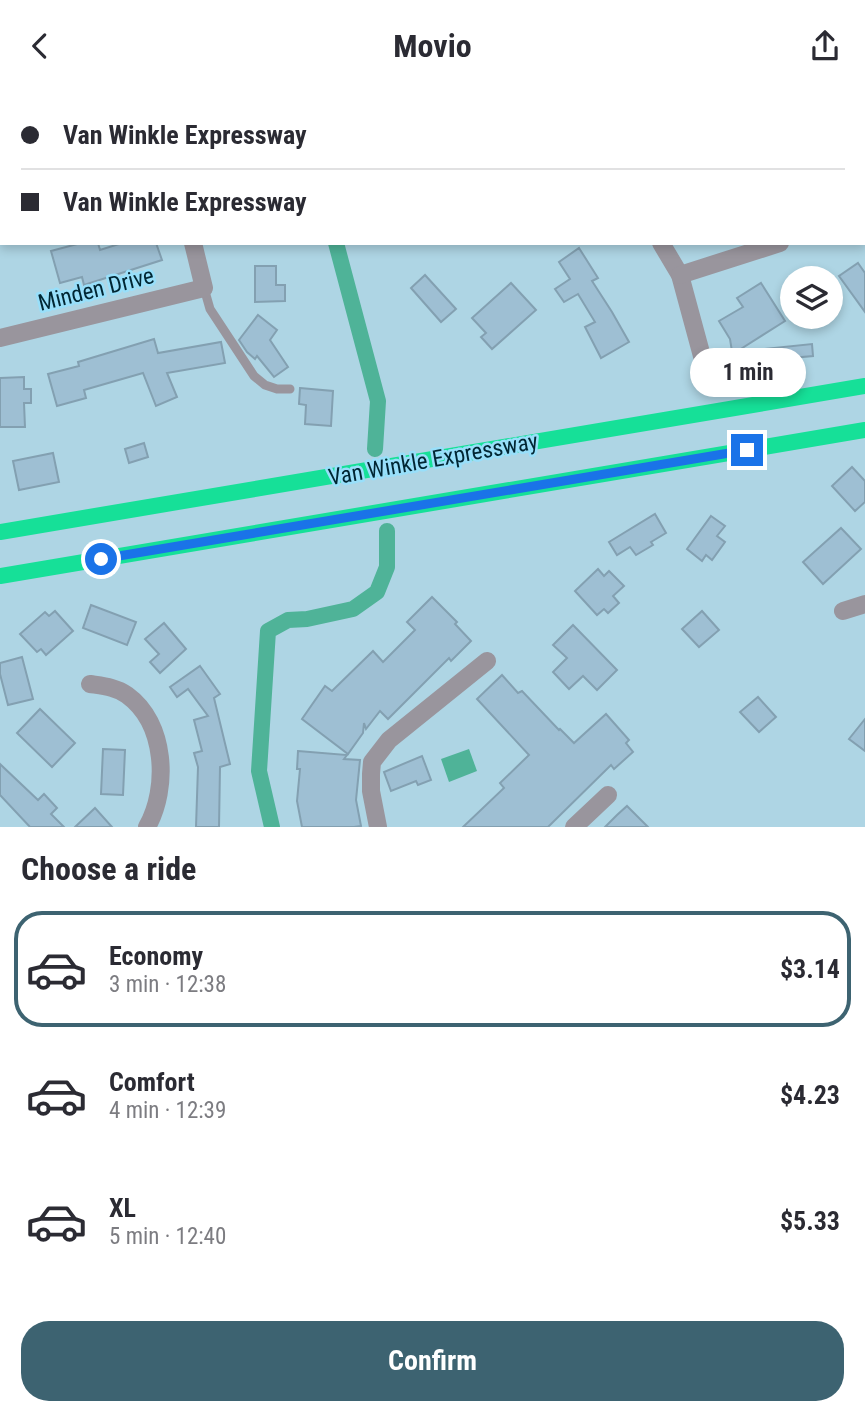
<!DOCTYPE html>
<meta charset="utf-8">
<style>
body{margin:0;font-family:"Roboto Condensed",sans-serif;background:#f2f2f3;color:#2b2b33;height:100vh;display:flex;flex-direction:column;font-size:26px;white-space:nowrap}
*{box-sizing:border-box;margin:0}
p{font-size:23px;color:#7c7c81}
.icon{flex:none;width:38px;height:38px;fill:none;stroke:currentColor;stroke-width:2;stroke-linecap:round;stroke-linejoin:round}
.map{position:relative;height:736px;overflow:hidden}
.drawer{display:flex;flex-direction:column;background:#fff;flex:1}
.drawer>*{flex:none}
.guide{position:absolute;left:0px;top:0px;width:866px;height:154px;box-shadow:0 4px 10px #0003;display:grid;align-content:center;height:154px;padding:0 21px;background:#fff}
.controls{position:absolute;left:780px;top:175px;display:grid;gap:14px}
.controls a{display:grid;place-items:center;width:63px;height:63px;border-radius:50%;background:#fff;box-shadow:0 4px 10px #0003;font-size:35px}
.end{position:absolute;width:32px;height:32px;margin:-16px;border:9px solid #1a73e8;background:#fff;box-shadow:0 0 0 4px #fff}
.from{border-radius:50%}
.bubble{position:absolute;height:49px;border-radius:24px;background:#fff;box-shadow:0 4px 10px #0003;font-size:23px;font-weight:700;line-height:49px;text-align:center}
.guide b{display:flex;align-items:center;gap:24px;height:66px;font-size:26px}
.guide b+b{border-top:2px solid #e1e1e2}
.guide i{width:18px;height:18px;background:#2b2b33}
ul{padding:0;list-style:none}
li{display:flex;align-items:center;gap:21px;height:116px;margin:0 14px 10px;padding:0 7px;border:4px solid transparent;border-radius:28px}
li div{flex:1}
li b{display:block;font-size:26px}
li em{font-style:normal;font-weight:700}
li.current{border-color:#3d6371}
li>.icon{width:63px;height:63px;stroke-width:1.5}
h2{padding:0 21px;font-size:32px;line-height:84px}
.cta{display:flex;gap:14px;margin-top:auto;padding:14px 21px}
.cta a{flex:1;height:80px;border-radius:28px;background:#3d6371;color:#fff;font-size:28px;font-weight:700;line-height:80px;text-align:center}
header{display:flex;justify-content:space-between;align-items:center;height:91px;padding:0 21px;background:#fff;font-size:32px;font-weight:700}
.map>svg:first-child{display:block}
</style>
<header><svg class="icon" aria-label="back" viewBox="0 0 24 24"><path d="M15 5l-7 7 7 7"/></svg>Movio<svg class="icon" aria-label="share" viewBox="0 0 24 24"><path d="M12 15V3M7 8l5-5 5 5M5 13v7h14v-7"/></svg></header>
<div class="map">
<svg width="865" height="736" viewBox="0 0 865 736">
<rect width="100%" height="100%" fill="#aed5e4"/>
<path fill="#4fb398" d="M 469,658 L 477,680 L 449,691 L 441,668 Z"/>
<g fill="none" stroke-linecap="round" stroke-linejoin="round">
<g stroke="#4fb398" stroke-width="16">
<path d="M 297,0 L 297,2"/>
<path d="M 336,152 L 378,310 L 375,358"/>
<path d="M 272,736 L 259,680 L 268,540 L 288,529 L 307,528 L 353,518 L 377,501 L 387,476 L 387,440"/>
</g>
</g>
<g fill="#9ebfd3" stroke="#83a0b1" stroke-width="2">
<path d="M 81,152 L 98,152 L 100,159 L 122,152 L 156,152 L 162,169 L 84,194 L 82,186 L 60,192 L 51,160 Z"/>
<path d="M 579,157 L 598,187 L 592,190 L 612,221 L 629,251 L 601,267 L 585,236 L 595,231 L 578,203 L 564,211 L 555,198 L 570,188 L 559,171 Z"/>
<path d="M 858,172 L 865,182 L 865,221 L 839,185 Z"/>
<path d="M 255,175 L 276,175 L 276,194 L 285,194 L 285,210 L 255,211 Z"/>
<path d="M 425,184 L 456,218 L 441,231 L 411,197 Z"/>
<path d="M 511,192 L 536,219 L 492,258 L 481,246 L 486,242 L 472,227 Z"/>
<path d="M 761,192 L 785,230 L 736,261 L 812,253 L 813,265 L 769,269 L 771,280 L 736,285 L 730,248 L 719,230 L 743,216 L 737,207 Z"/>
<path d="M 258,224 L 277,239 L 270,249 L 288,276 L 274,286 L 257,265 L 255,268 L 247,261 L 239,249 Z"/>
<path d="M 154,248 L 158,262 L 221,251 L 225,272 L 167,282 L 177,306 L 156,315 L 143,282 L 84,299 L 86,307 L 57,315 L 48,283 L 79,275 L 78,271 Z"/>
<path d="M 24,286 L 24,298 L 31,298 L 31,312 L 24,312 L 25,336 L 0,336 L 0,287 Z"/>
<path d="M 300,297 L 333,300 L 331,335 L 305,333 L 306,314 L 299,313 Z"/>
<path d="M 144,352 L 148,366 L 129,372 L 125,358 Z"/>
<path d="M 53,362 L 59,391 L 19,399 L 13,370 Z"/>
<path d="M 852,376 L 865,390 L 865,411 L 855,420 L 832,395 Z"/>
<path d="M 655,423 L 666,442 L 651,451 L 653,454 L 636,464 L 630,456 L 617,464 L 609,451 Z"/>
<path d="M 711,425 L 725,435 L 717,445 L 725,451 L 712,469 L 706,464 L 702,470 L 687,458 Z"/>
<path d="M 841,437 L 861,458 L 823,493 L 803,471 Z"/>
<path d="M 598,478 L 604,485 L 609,480 L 624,495 L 613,505 L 619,512 L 608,522 L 604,518 L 597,524 L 575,500 Z"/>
<path d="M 432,506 L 457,531 L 455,533 L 471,550 L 451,570 L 449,567 L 388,628 L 380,620 L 366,638 L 364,632 L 363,642 L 348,663 L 302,628 L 325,595 L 332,600 L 373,560 L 383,571 L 415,539 L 407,531 Z"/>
<path d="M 91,514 L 136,531 L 127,554 L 83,537 Z"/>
<path d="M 55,520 L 73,540 L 46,564 L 41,558 L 37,561 L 20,543 L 45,521 L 49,525 Z"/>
<path d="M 702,520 L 719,539 L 699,556 L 682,538 Z"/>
<path d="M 164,532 L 186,558 L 160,582 L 150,571 L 159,563 L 145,548 Z"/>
<path d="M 573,534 L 617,579 L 597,599 L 583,585 L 569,598 L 553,581 L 567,567 L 553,554 Z"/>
<path d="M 22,566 L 33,608 L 8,614 L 0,583 L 0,572 Z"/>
<path d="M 200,575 L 220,603 L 214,607 L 230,673 L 220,676 L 219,736 L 196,736 L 198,676 L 194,662 L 202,660 L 194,629 L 208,625 L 188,598 L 177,606 L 170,596 Z"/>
<path d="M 502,584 L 518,602 L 522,600 L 559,639 L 560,638 L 574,652 L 606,623 L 629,649 L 626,652 L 633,661 L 614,678 L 611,674 L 548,736 L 463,736 L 504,697 L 500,692 L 529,664 L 477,608 Z"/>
<path d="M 758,606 L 776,626 L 759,641 L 740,621 Z"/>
<path d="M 40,618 L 75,652 L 52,676 L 17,642 Z"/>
<path d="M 865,628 L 865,660 L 849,648 Z"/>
<path d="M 103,658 L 125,659 L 123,704 L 101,703 Z"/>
<path d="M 298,660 L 347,664 L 344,668 L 360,669 L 356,709 L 361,735 L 354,736 L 302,736 L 297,710 L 300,678 L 297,678 Z"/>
<path d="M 422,665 L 431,689 L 418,694 L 416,690 L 391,700 L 384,681 Z"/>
<path d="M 0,673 L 38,709 L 44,703 L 57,717 L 51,723 L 64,736 L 30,736 L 0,704 Z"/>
<path d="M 627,715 L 648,736 L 605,736 L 617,724 Z"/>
<path d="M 95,717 L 112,736 L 75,736 Z"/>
</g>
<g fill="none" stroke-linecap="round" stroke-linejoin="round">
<path stroke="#99959d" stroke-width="9" d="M 204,197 L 210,218 L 254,285 L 265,294 L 277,298 L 290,298"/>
<g stroke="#99959d" stroke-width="18">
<path d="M 158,0 L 159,2"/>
<path d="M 544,2 L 546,0"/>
<path d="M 0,8 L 2,9"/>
<path d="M 864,125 L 865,125"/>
<path d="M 661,152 L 680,184 L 706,280"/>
<path d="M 680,184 L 780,152"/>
<path d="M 0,247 L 204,197 L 193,152"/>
<path d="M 843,520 L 865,513"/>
<path d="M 90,593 C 103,595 116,596 127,604 C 166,632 169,697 147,736"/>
<path d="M 378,736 L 371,700 L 371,683 L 372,671 L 389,649 L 487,570"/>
<path d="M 574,736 L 608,704"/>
</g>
<g stroke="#16e098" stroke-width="16">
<path d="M 0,441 L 865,295"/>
<path d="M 0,485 L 865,339"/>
</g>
</g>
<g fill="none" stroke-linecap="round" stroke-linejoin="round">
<path stroke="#1a73e8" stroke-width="9" d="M 101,468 L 747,359"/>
</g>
<g text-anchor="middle" stroke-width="5" stroke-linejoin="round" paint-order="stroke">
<g font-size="23" fill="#002633" stroke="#98dffa">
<text transform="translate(96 198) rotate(-14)" y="8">Minden Drive</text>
<text transform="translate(433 368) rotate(-10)" y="8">Van Winkle Expressway</text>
</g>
</g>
</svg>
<div class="controls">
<a><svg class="icon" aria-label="layers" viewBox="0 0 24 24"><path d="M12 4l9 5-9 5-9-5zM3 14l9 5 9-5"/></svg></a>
</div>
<i class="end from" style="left:101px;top:468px"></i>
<i class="end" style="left:747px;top:359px"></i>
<div class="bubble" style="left:690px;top:257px;width:116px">1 min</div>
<div class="guide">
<b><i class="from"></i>Van Winkle Expressway</b>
<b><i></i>Van Winkle Expressway</b>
</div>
</div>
<section class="drawer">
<h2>Choose a ride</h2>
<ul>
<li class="current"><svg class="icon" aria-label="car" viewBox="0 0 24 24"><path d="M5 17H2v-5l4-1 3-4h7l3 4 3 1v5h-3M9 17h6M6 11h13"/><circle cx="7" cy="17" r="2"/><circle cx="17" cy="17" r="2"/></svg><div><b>Economy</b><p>3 min · 12:38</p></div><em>$3.14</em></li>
<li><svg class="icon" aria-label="car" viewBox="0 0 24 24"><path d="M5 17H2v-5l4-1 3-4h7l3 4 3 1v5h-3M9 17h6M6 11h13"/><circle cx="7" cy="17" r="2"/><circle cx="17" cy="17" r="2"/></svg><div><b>Comfort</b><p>4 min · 12:39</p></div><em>$4.23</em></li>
<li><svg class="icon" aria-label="car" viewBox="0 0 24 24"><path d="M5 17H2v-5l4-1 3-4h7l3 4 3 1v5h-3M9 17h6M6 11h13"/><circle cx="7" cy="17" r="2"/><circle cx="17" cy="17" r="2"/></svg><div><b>XL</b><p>5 min · 12:40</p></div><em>$5.33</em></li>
</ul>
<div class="cta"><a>Confirm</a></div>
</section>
